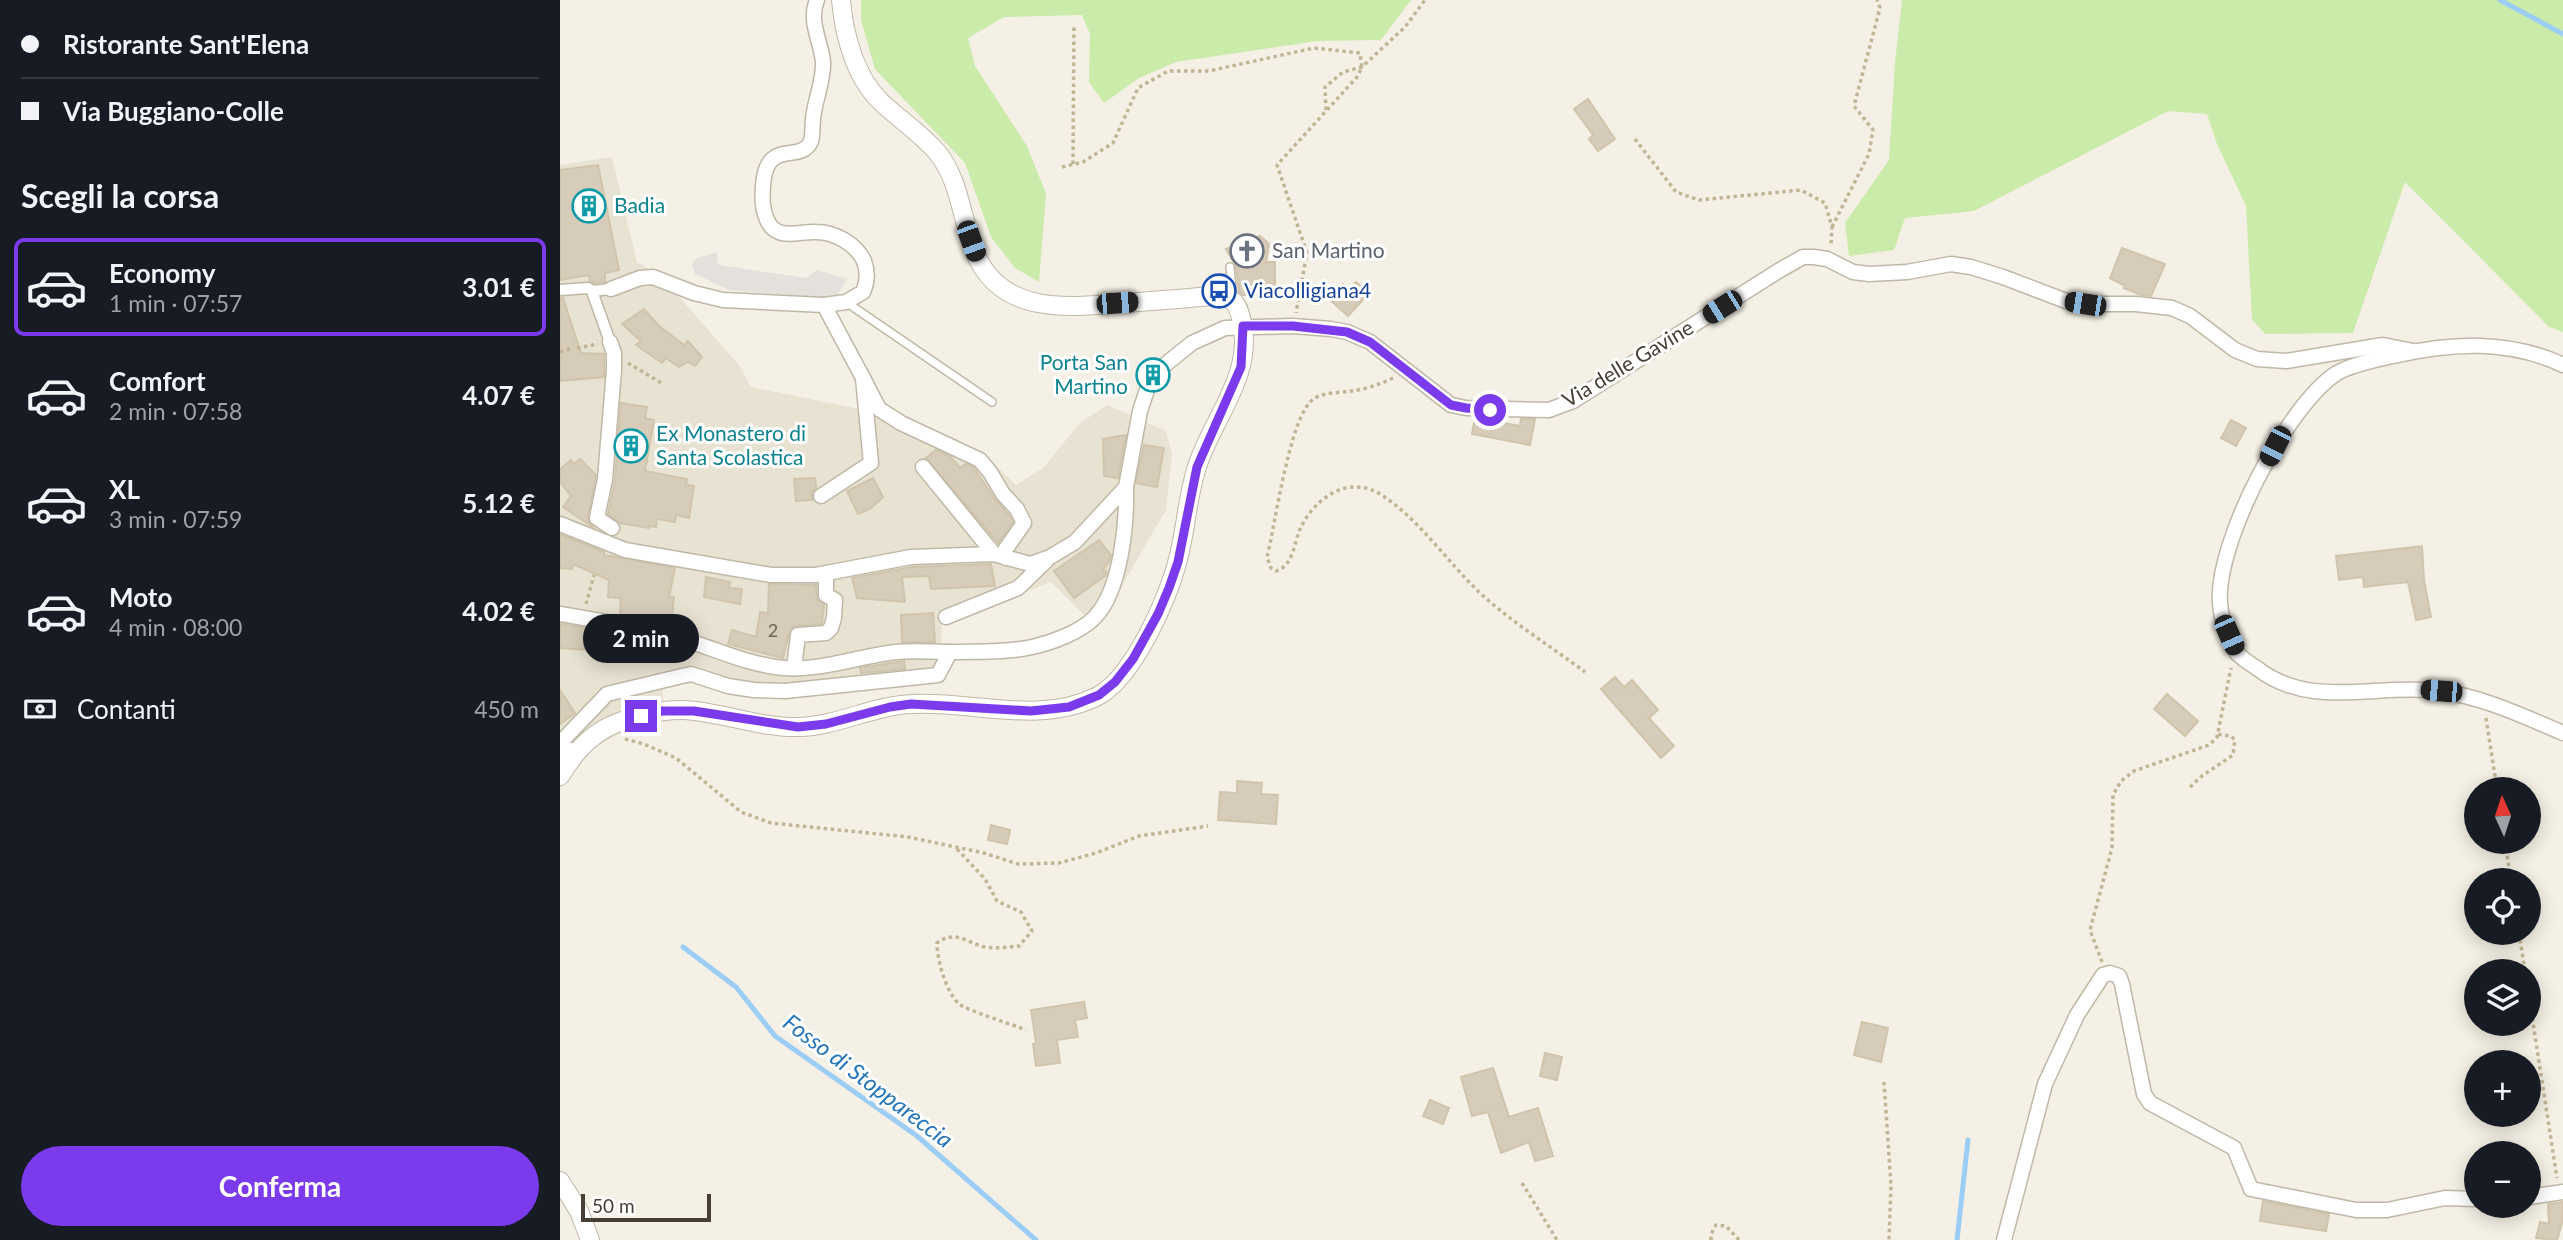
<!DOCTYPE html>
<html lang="it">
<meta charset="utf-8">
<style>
body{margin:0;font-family:Lato,sans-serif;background:#242831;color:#f1f3f6;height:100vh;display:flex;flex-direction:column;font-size:26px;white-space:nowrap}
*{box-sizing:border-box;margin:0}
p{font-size:23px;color:#9ea1a6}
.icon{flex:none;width:38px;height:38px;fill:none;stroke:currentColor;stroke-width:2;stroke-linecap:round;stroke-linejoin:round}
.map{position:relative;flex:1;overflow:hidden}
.drawer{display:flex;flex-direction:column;background:#171b24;width:560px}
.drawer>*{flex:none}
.top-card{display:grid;align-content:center;height:154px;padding:0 21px;background:#171b24}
.needle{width:46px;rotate:357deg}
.fabs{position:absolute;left:1904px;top:777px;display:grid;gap:14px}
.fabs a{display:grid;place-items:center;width:77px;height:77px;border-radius:50%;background:#171b24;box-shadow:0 4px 18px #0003;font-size:35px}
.scale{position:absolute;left:21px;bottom:18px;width:130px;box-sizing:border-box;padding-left:7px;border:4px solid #464034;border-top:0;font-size:19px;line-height:24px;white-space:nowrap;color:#464034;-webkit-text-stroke:5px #fff;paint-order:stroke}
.end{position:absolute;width:32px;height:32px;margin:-16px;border:9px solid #7c3aed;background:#fff;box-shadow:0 0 0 4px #fff}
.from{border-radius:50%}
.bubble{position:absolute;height:49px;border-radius:24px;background:#171b24;box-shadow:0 4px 18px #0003;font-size:23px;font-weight:700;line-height:49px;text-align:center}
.car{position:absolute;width:21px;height:42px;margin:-21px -10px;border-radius:9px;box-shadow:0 0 5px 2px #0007;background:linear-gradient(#222 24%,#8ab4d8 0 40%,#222 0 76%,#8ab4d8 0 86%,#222 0)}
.top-card b{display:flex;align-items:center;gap:24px;height:66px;font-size:26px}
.top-card b+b{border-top:2px solid #363941}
.top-card i{width:18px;height:18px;background:#f1f3f6}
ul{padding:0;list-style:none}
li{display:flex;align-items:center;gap:21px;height:98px;margin:0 14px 10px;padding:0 7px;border:4px solid transparent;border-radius:10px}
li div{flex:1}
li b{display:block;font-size:26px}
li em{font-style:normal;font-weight:700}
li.active{border-color:#7c3aed}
li>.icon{width:63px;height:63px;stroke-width:1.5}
h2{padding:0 21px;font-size:32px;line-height:84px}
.pay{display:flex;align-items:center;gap:18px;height:77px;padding:0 21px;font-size:26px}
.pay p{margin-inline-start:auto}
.primary-button{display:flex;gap:14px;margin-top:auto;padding:14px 21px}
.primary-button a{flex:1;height:80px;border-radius:42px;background:#7c3aed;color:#fff;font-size:28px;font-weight:700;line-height:80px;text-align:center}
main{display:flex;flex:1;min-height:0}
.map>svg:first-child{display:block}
</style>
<main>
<section class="drawer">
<div class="top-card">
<b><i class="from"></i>Ristorante Sant'Elena</b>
<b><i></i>Via Buggiano-Colle</b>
</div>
<h2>Scegli la corsa</h2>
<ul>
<li class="active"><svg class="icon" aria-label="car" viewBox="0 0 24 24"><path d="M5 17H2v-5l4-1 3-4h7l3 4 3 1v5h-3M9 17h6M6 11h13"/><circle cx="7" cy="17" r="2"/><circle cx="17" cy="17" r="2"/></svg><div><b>Economy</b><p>1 min · 07:57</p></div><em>3.01 €</em></li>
<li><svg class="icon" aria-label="car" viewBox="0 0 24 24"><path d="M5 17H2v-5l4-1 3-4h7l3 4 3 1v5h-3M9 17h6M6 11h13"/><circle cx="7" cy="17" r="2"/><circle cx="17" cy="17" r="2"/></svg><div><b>Comfort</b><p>2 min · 07:58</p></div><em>4.07 €</em></li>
<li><svg class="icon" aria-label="car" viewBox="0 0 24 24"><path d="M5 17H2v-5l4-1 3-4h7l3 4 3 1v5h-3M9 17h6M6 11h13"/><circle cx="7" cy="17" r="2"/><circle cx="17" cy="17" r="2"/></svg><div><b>XL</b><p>3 min · 07:59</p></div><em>5.12 €</em></li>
<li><svg class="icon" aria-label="car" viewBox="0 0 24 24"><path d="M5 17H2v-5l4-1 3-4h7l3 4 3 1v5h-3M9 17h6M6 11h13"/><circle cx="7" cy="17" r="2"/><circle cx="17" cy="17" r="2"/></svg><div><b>Moto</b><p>4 min · 08:00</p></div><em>4.02 €</em></li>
</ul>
<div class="pay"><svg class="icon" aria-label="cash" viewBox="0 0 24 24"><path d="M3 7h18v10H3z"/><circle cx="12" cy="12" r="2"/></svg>Contanti<p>450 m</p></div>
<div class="primary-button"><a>Conferma</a></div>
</section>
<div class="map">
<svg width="2003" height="1240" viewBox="0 0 2003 1240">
<rect width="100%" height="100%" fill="#f4f0e5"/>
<path fill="#e8e2d2" d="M 52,157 L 77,262 L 101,276 L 178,364 L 191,387 L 334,416 L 383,434 L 428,458 L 456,485 L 483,468 L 520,423 L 547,405 L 606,431 L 612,454 L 606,510 L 537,628 L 491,582 L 382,624 L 380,680 L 164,691 L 135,683 L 103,686 L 103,717 L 64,731 L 32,749 L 0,789 L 0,165 Z"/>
<g fill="#cbebaa">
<path d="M 301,0 L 851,0 L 821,40 L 758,41 L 616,62 L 579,78 L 544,103 L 529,82 L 530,34 L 522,15 L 444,17 L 408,38 L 415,66 L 467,146 L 486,194 L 479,282 L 455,268 L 431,237 L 405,163 L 315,69 L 301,20 Z"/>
<path d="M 1342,0 L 2003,0 L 2003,332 L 1989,327 L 1845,182 L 1793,333 L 1705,334 L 1692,319 L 1686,206 L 1657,144 L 1647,114 L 1608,111 L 1414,211 L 1345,218 L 1334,250 L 1289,256 L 1285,223 L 1329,160 L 1335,62 Z"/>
</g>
<path fill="#e4e1dd" d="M 157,252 L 158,264 L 165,266 L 246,278 L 257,270 L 287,279 L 278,294 L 286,302 L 169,290 L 135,274 L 132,264 L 137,258 Z"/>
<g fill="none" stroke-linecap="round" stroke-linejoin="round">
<g stroke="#9ccdf5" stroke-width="5">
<path d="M 1940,0 L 2003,34"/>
<path d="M 123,947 L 176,987 L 215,1036 L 357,1136 L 476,1240"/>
<path d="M 1397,1240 L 1408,1140"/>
</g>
</g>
<g fill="#d6ccb9" stroke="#d1c4ac" stroke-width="2">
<path d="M 1028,99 L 1055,139 L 1038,151 L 1029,139 L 1033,135 L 1014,109 Z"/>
<path d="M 38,165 L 59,270 L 45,273 L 45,282 L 34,283 L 30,281 L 29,275 L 0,280 L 0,170 Z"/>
<path d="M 700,236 L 709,244 L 706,262 L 715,262 L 715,295 L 683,295 L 679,292 L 676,266 L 666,249 Z"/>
<path d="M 1562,248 L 1605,264 L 1591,296 L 1581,295 L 1564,288 L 1565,286 L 1550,278 Z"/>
<path d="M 796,282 L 809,293 L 788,316 L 769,299 L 783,284 L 790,289 Z"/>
<path d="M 0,298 L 3,298 L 21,353 L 44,354 L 44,377 L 0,381 Z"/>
<path d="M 84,309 L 98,325 L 124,345 L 128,341 L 142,357 L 135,366 L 128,362 L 119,367 L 106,358 L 102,363 L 76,345 L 81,341 L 62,324 Z"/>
<path d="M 61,403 L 87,407 L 85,418 L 94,420 L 85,471 L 127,479 L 126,485 L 134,486 L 129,518 L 116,515 L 115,522 L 97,519 L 96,527 L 90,526 L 89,528 L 60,523 L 48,514 L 55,480 Z"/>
<path d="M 915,418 L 960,426 L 961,419 L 975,419 L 970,445 L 912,434 Z"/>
<path d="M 1671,420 L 1686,428 L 1676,446 L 1661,438 Z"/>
<path d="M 566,435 L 558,478 L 544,476 L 543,439 Z"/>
<path d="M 584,445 L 604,448 L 597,487 L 576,483 Z"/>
<path d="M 376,450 L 391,457 L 400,468 L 406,464 L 414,468 L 435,499 L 449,515 L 453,522 L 438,543 L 366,458 Z"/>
<path d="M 20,459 L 36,475 L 28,517 L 33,527 L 3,507 L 11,496 L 0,482 L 0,469 L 11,460 L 14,464 Z"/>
<path d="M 255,478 L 256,488 L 252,492 L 252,500 L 236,501 L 234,479 Z"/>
<path d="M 313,478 L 323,497 L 310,509 L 298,514 L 287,491 Z"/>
<path d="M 0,534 L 44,552 L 44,555 L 115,568 L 109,597 L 114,597 L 111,625 L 92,622 L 87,625 L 85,634 L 64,631 L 68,625 L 65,617 L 60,614 L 61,598 L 48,597 L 49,580 L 13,564 L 12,569 L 0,568 Z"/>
<path d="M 539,540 L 551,555 L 549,562 L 543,569 L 547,573 L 545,576 L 514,598 L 494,571 Z"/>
<path d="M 1862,546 L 1864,580 L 1871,617 L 1856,620 L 1848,582 L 1804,587 L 1803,577 L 1779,580 L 1776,556 Z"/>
<path d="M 431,564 L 435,586 L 371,589 L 369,576 L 342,577 L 345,602 L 297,598 L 292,578 L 352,567 Z"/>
<path d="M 146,577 L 170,582 L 169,588 L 182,589 L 180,604 L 144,597 Z"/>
<path d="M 209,584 L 256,585 L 257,599 L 264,605 L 262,624 L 237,626 L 230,629 L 223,658 L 168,644 L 172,630 L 196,637 L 200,612 L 208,613 Z"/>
<path d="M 373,613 L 375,642 L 342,642 L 341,615 Z"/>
<path d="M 0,624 L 44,631 L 44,651 L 0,648 Z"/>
<path d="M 344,661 L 345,669 L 301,673 L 300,668 Z"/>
<path d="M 1055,677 L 1064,687 L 1072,680 L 1098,710 L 1089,718 L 1114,746 L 1101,758 L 1041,689 Z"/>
<path d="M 0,690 L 15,713 L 0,724 Z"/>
<path d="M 1607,694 L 1638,721 L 1625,736 L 1594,709 Z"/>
<path d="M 677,781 L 702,783 L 701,794 L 718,795 L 716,824 L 658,820 L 660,792 L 677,793 Z"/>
<path d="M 431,825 L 450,830 L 447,844 L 428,840 Z"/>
<path d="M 524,1002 L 527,1018 L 515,1020 L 518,1037 L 497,1040 L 500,1063 L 476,1066 L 473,1044 L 476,1043 L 471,1010 Z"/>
<path d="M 1302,1022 L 1328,1028 L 1321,1062 L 1294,1055 Z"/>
<path d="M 985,1053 L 1002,1057 L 997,1080 L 980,1076 Z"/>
<path d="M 933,1068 L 949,1117 L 978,1108 L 993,1156 L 975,1161 L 969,1142 L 941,1153 L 928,1112 L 912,1116 L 901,1077 Z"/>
<path d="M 870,1100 L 889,1108 L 883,1124 L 863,1116 Z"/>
<path d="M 1703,1201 L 1769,1214 L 1766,1231 L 1700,1221 Z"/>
<path d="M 2003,1202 L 2003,1220 L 1997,1240 L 1976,1238 L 1980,1222 L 1989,1224 L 1988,1204 Z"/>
</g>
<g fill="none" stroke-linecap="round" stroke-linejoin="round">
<path stroke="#d1cdc2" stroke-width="14" stroke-dasharray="14 7" stroke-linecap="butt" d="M 58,624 L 94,631"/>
<defs>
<g id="service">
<path d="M 670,267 L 673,300"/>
<path d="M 286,302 L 432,402"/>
</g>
<g id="pedestrian">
<path d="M 0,290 L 28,288 L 32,291 L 51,289"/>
<path d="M 32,291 L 50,342"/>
</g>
<g id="minor">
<path d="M 51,289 L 80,278 L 93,277 L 134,293 L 163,300 L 264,305 L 286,302 L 303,292 C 308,281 308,272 304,261 C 296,244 275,232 256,232 C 239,231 218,241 208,222 C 202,210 202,199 203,186 C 206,136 241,165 251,141 C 253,135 252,127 253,120 C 254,101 264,82 263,62 C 261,41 248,21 257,0"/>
<path d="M 50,342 L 54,353 L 54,370 L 45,479 L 37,518 L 52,528"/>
<path d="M 2003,365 C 1948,339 1891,343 1833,356 C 1815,360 1793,364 1777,373 C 1727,405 1655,544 1660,603 C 1661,618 1668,641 1677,653 C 1682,659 1691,664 1698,669 C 1752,710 1817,683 1878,691 C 1921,696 1963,716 2003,733"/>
<path d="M 596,372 L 632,343 L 665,328 L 733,326 L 771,329 L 787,332 L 810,342 L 891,405 L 906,408 L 989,410 L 1013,401 L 1220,270 L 1243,257 L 1254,257 L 1267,259 L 1293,272 L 1309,274 L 1347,272 L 1391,264 L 1411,267 L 1443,277 L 1506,301 L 1525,304 L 1576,304 L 1612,308 L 1630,316 L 1675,350 L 1697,359 L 1726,361 L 1823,345 L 1853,351"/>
<path d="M 303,378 L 319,409 L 341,423 L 420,460 L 430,472 L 443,494 L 457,509 L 464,523 L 445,550 L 446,558"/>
<path d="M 363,467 L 434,554"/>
<path d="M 261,496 L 311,463 L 303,378 L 264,305"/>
<path d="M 0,524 L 65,550 L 211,575 L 256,575 L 351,557 L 434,554 L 470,564 L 490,557 L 515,542 L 566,487 L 580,411 L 591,378"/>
<path d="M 0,614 L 58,624"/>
<path d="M 386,617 L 458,588 L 486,561"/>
<path d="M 94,631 C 138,640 179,664 224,668 C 262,671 299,656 336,652 C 354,650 372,652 390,652"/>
<path d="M 234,668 L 238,635 L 266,633 L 271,628 L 274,618 L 275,600 L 266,595 L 266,573"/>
<path d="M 0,743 L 47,694 L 122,676 L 131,674 L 168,686 L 194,690 L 225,691 L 378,675 L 390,652 C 417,651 445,653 472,647 C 491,643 521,632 535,617 C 561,590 567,523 566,487"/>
<path d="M 0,755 L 7,750 L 18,750"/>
<path d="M 1969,1197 L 2003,1192"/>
<path d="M 1444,1240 L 1485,1084 L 1517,1015 L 1543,975 L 1550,973 L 1559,976 L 1562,984 L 1584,1094 L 1590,1103 L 1674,1148 L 1691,1189 L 1796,1210 L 1827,1210 L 1885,1198 L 1916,1199"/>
</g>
<g id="tertiary">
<path d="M 0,776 C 10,761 19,747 34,736 C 56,718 106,707 135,711 C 169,715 204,728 239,727 C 278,726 314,705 353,704 C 414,701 478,725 536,697 C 573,679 609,597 618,559 C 626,530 627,499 636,470 C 650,421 694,377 682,322 C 677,299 672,297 650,296 C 621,299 593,301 565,303 C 510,307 443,316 416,255 C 401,221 401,180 376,151 C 360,133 339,119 321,102 C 295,77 284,35 281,0"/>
<path d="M 0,1181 L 19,1211 L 30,1240"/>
</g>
</defs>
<use href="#service" stroke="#c0b8a7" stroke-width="10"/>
<use href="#pedestrian" stroke="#c0b8a7" stroke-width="13"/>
<use href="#minor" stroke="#c0b8a7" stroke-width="17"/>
<use href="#tertiary" stroke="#c0b8a7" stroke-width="20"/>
<g stroke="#c2b597" stroke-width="3.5" stroke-dasharray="3.5 3.5" stroke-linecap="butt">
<path d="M 766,110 L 765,87 L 783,72 L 802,67 L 845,27 L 865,0"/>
<path d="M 1075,139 L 1116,192 L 1139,200 L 1241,190 L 1265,203 L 1272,227 L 1271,245"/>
<path d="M 513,164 L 514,24"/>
<path d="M 502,167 L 523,162 L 553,143 L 578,88 L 608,71 L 649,71 L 754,48 L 800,53 L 802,67 L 797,77 L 717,165 L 747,253 L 736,313"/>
<path d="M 1272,227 L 1309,154 L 1313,130 L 1294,106 L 1320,8 L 1317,0"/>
<path d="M 17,348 L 38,344"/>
<path d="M 0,352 L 10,349"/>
<path d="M 68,363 L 103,384"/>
<path d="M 833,378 C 821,384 806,389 792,391 C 780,393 765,392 755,398 C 730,411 715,527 707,557 L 711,568 L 716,571 C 734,566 734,541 741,527 C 749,511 762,497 779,490 C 792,485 807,486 820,494 C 857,517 887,561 918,591 C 948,620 992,647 1025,672"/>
<path d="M 26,604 L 34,575"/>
<path d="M 1926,718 L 1937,789"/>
<path d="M 65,739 L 84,744 L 116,758 L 181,812 L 211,823 L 348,837 L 424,853 L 458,864 L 499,863 L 536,853 L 579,836 L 648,826"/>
<path d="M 1630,787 L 1642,776 L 1673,755 L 1675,740 L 1671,736 L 1657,734"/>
<path d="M 1945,842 L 1951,880"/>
<path d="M 397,849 L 425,879 L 437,901 L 461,912 L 472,931 L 459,946 C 449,947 436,949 425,947 C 407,943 395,929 377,943 C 377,960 386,992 399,1004 C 406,1010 454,1025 466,1030"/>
<path d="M 1959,933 L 1965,971"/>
<path d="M 1542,962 L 1530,930 L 1552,848 L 1553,795 L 1561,781 L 1574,771 L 1649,745 L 1657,737 L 1671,668"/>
<path d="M 1969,997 L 1997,1178"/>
<path d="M 1324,1082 L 1331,1185 L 1329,1240"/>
<path d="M 962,1183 L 997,1240"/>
<path d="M 1151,1240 L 1151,1234 L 1156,1225 L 1166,1226 L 1179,1240"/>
</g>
<use href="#service" stroke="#fff" stroke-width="7"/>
<use href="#pedestrian" stroke="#fff" stroke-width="10"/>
<use href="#minor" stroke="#fff" stroke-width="14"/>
<use href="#tertiary" stroke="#fff" stroke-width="18"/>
</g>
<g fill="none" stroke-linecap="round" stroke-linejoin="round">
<path stroke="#7c3aed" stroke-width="9" d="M 81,716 L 102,711 L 134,711 L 238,727 L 266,724 L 330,707 L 351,704 L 471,711 L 509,707 L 539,695 L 555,682 L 573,659 L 598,614 L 609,588 L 618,562 L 637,467 L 681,367 L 683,326 L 733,326 L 787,332 L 810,342 L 891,405 L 906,408 L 930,410"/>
</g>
<defs>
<symbol id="building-ring" viewBox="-11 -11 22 22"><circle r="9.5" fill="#fff" stroke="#0f9aa8" stroke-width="1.5"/><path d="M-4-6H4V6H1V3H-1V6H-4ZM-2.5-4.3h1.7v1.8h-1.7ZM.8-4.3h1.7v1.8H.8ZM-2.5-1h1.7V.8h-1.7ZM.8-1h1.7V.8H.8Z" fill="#0f9aa8"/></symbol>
<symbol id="church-ring" viewBox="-11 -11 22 22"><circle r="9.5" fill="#fff" stroke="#6b7280" stroke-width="1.5"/><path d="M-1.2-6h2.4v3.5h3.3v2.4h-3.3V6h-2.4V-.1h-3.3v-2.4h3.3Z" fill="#6b7280"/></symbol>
<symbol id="bus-ring" viewBox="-11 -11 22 22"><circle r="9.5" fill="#fff" stroke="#1a4fb4" stroke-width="1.5"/><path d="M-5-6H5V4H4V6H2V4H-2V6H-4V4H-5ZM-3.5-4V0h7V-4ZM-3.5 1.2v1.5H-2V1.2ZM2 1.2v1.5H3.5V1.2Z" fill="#1a4fb4"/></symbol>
</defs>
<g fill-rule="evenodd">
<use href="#building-ring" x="10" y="187" width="38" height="38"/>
<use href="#church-ring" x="668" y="232" width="38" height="38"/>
<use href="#bus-ring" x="640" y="272" width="38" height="38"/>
<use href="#building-ring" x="574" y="356" width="38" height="38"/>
<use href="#building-ring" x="52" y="427" width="38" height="38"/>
</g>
<g text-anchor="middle" stroke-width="6" stroke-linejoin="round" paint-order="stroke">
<g font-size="18" fill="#6a6355">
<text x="213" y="637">2</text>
</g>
<g font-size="21" fill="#0d838f" stroke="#fff" text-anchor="start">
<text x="54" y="213">Badia</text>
<text x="568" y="370" text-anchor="end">Porta San<tspan x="568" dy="24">Martino</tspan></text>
<text x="96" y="441">Ex Monastero di<tspan x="96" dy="24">Santa Scolastica</tspan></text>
</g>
<g font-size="21" fill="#5b616d" stroke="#fff" text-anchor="start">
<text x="712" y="258">San Martino</text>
</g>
<g font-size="21" fill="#164399" stroke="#fff" text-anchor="start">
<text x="684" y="298">Viacolligiana4</text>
</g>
<g font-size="21" fill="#464034" stroke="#fff">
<text transform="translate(1068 364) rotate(-31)" y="7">Via delle Gavine</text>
</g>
<g font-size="23" font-style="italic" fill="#2675ba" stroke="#fff">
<text transform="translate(308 1081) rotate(37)" y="8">Fosso di Stoppareccia</text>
</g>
</g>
</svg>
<div class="fabs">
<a><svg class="needle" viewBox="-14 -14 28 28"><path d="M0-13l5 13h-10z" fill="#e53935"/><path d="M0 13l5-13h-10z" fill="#9ea1a6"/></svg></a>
<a><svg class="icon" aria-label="locate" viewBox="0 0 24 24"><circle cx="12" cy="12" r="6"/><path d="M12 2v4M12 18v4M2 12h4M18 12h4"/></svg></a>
<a><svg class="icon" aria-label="layers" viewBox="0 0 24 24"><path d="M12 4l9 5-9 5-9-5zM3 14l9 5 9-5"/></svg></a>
<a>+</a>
<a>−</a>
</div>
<div class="scale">50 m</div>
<i class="end from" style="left:930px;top:410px"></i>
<i class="end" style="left:81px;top:716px"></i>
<div class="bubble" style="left:23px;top:614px;width:116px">2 min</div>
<i class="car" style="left:411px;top:241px;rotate:160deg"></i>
<i class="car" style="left:557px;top:303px;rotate:86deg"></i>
<i class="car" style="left:1525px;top:304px;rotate:279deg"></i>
<i class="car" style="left:1162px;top:307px;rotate:238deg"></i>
<i class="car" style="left:1715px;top:446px;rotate:207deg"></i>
<i class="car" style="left:1669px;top:635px;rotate:156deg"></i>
<i class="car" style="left:1881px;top:691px;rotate:275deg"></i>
</div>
</main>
